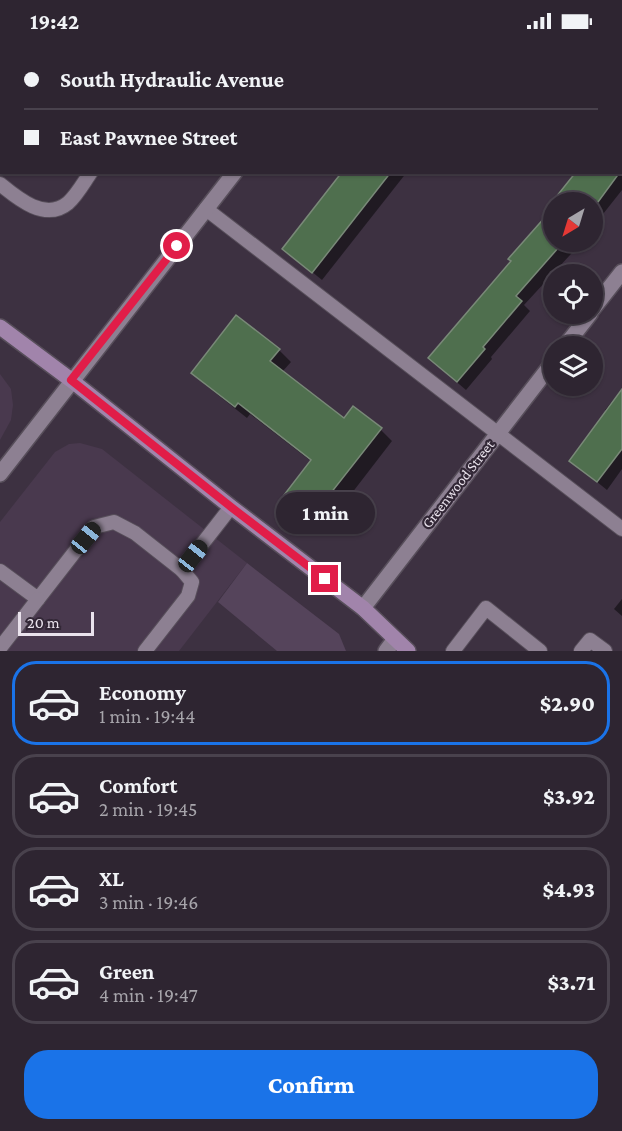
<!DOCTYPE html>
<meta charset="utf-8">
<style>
body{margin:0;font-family:"Crimson Pro",serif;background:#3a313d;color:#f1f3f6;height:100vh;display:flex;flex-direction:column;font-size:22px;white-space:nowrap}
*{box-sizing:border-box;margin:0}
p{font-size:20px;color:#a7a5ab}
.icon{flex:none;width:33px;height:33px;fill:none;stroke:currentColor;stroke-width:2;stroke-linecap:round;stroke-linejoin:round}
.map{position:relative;height:609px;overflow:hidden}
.sheet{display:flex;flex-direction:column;background:#2e2531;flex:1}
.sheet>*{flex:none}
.banner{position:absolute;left:0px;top:0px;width:622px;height:132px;box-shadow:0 2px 4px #0004,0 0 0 2px #49424d;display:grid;align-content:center;height:132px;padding:0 24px;background:#2e2531}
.needle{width:39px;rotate:218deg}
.controls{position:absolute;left:543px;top:150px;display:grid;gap:12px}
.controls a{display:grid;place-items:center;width:60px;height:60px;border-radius:50%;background:#2e2531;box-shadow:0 2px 4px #0004,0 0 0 2px #49424d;font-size:30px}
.scale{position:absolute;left:18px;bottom:15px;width:76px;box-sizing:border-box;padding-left:6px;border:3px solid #eae3ed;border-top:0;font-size:16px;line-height:21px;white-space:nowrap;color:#eae3ed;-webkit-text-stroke:4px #322736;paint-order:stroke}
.end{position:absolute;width:27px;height:27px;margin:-14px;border:8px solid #e11d48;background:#fff;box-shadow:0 0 0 3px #fff}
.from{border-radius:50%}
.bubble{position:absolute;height:42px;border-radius:21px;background:#2e2531;box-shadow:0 2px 4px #0004,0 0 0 2px #49424d;font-size:20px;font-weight:800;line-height:42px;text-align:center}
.car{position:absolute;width:18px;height:36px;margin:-18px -9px;border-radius:8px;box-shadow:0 0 4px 2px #0007;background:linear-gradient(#222 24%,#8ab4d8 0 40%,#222 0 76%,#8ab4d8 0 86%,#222 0)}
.banner b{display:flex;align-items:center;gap:21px;height:57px;font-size:22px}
.banner b+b{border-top:2px solid #49424d}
.banner i{width:15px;height:15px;background:#f1f3f6}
ul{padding:10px 0 0;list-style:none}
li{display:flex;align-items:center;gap:18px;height:84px;margin:0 12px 9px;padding:0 12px;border:3px solid #49424d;border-radius:24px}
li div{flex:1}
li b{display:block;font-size:22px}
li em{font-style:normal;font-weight:800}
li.on{border-color:#1a73e8}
li>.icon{width:54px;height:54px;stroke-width:1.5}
.primary-button{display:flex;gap:12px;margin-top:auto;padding:12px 24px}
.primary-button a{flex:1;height:69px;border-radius:24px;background:#1a73e8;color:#fff;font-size:24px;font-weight:800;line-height:69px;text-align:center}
.status{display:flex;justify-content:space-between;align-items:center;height:42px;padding:0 30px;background:#2e2531;direction:ltr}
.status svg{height:16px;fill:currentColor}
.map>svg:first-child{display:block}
</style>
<div class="status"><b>19:42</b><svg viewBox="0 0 49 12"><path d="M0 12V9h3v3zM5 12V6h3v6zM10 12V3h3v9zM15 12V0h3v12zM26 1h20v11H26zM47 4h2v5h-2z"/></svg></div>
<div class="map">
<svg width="622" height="609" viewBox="0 0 622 609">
<rect width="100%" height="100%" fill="#3d3141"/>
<g fill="#49394e">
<path d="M 0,332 L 11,347 L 13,363 L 11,378 L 0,398 Z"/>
<path d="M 80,401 L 102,407 L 247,521 L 179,609 L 0,609 L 0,480 L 55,410 L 69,402 Z"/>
</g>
<path fill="#55445b" d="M 247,521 L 339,592 L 346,609 L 277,609 L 218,560 Z"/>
<g fill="#0007">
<path d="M 0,0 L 52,2 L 2,2 L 2,81 Z"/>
<path d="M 168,0 L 251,0 L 167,2 Z"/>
<path d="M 446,0 L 508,0 L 445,2 Z"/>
<path d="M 622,72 L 622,148 L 592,186 L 592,160 L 554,160 L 554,200 L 582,200 L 524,263 L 530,269 L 491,315 L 492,317 L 466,348 L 439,325 L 513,219 L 547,175 L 544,172 L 578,130 L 621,130 Z"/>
<path d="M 344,130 L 407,130 L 322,238 L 284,207 Z"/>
<path d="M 279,308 L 291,320 L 282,330 L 344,378 L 381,388 L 392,399 L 325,486 L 286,453 L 312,420 L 250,372 L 247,376 L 204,342 L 193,330 Z"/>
<path d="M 618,352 L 622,354 L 622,427 L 607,448 L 571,419 L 607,370 L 605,368 Z"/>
<path d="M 622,557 L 622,574 L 614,567 Z"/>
</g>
<g fill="#4f6f4e" stroke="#798978" stroke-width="1.5">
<path d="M 342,130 L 391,130 L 312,231 L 282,207 Z"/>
<path d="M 576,130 L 620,130 L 598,160 L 552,160 Z"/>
<path d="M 554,165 L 554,200 L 559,205 L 516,254 L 522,259 L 483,305 L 485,307 L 457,340 L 428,316 L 511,219 L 508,217 Z"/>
<path d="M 236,273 L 280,307 L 270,319 L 344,376 L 353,364 L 382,386 L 312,475 L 284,453 L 311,418 L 238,361 L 235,365 L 191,331 Z"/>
<path d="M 622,347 L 622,407 L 597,440 L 569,419 Z"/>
</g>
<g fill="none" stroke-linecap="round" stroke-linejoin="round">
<defs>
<g id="service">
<path d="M 0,142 C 17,156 45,180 68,161 C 77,153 84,140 91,130"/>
<path d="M 206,167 L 622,487"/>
<path d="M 0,529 L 38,557 L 94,485 L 114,480 L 135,491 L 182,528"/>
<path d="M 0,606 L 38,557"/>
<path d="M 145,609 L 188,554 L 192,540 L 182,528 L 231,465"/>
<path d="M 453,609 L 486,566 L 540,609"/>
<path d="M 581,609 L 590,598 L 605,609"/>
</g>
<g id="minor">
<path d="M 592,268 L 622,230"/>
<path d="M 565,304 L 590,272"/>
<path d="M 363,566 L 554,319"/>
<path d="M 386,609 L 395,597"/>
</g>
<g id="tertiary">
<path d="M 336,2 L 337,0"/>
<path d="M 0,432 L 235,130"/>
</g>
<path id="secondary" d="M 0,285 L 71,338 L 231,465 L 363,566 L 408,609"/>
</defs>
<use href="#service" stroke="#574e5a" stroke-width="16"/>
<use href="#minor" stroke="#574e5a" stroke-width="18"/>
<use href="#tertiary" stroke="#574e5a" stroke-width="18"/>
<use href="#secondary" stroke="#574e5a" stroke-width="18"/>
<use href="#service" stroke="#8d8092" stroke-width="14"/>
<use href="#minor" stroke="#8d8092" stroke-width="15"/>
<use href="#tertiary" stroke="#8d8092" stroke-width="15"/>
<use href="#secondary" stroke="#a184ab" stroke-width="15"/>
</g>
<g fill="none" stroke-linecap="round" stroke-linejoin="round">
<path stroke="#e11d48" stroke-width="8" d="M 177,204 L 71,338 L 231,465 L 325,537"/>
</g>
<g text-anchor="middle" stroke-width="4.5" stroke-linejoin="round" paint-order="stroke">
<g font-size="15" fill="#eae3ed" stroke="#322736">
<text transform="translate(458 442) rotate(-52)" y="5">Greenwood Street</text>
</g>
</g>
</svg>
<div class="controls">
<a><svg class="needle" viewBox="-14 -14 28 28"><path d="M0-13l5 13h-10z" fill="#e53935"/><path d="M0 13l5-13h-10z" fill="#a7a5ab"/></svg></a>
<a><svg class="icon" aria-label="locate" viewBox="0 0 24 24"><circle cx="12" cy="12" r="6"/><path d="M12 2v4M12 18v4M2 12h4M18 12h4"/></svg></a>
<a><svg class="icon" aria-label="layers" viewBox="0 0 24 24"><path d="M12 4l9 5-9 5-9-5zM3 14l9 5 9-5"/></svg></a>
</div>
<div class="scale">20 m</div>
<i class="end from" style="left:177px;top:204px"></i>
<i class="end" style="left:325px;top:537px"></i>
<div class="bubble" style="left:276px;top:450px;width:99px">1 min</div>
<i class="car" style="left:86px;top:496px;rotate:39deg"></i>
<i class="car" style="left:193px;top:514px;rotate:38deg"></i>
<div class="banner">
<b><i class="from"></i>South Hydraulic Avenue</b>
<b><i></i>East Pawnee Street</b>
</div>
</div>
<section class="sheet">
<ul>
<li class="on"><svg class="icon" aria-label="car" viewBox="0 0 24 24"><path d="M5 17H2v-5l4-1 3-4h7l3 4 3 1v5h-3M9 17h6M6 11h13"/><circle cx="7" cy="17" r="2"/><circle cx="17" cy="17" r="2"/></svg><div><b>Economy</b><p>1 min · 19:44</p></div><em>$2.90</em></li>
<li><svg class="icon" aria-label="car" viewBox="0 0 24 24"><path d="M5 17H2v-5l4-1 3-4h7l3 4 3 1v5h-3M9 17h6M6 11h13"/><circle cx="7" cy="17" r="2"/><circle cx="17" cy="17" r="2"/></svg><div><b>Comfort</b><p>2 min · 19:45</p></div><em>$3.92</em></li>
<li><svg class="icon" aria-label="car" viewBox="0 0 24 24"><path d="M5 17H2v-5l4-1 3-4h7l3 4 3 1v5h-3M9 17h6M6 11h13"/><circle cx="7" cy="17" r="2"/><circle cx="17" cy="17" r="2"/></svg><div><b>XL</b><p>3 min · 19:46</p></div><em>$4.93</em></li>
<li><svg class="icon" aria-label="car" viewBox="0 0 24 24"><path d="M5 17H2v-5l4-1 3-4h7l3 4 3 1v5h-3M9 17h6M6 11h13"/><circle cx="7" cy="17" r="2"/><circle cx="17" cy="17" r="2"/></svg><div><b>Green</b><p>4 min · 19:47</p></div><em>$3.71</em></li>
</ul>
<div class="primary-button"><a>Confirm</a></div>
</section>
